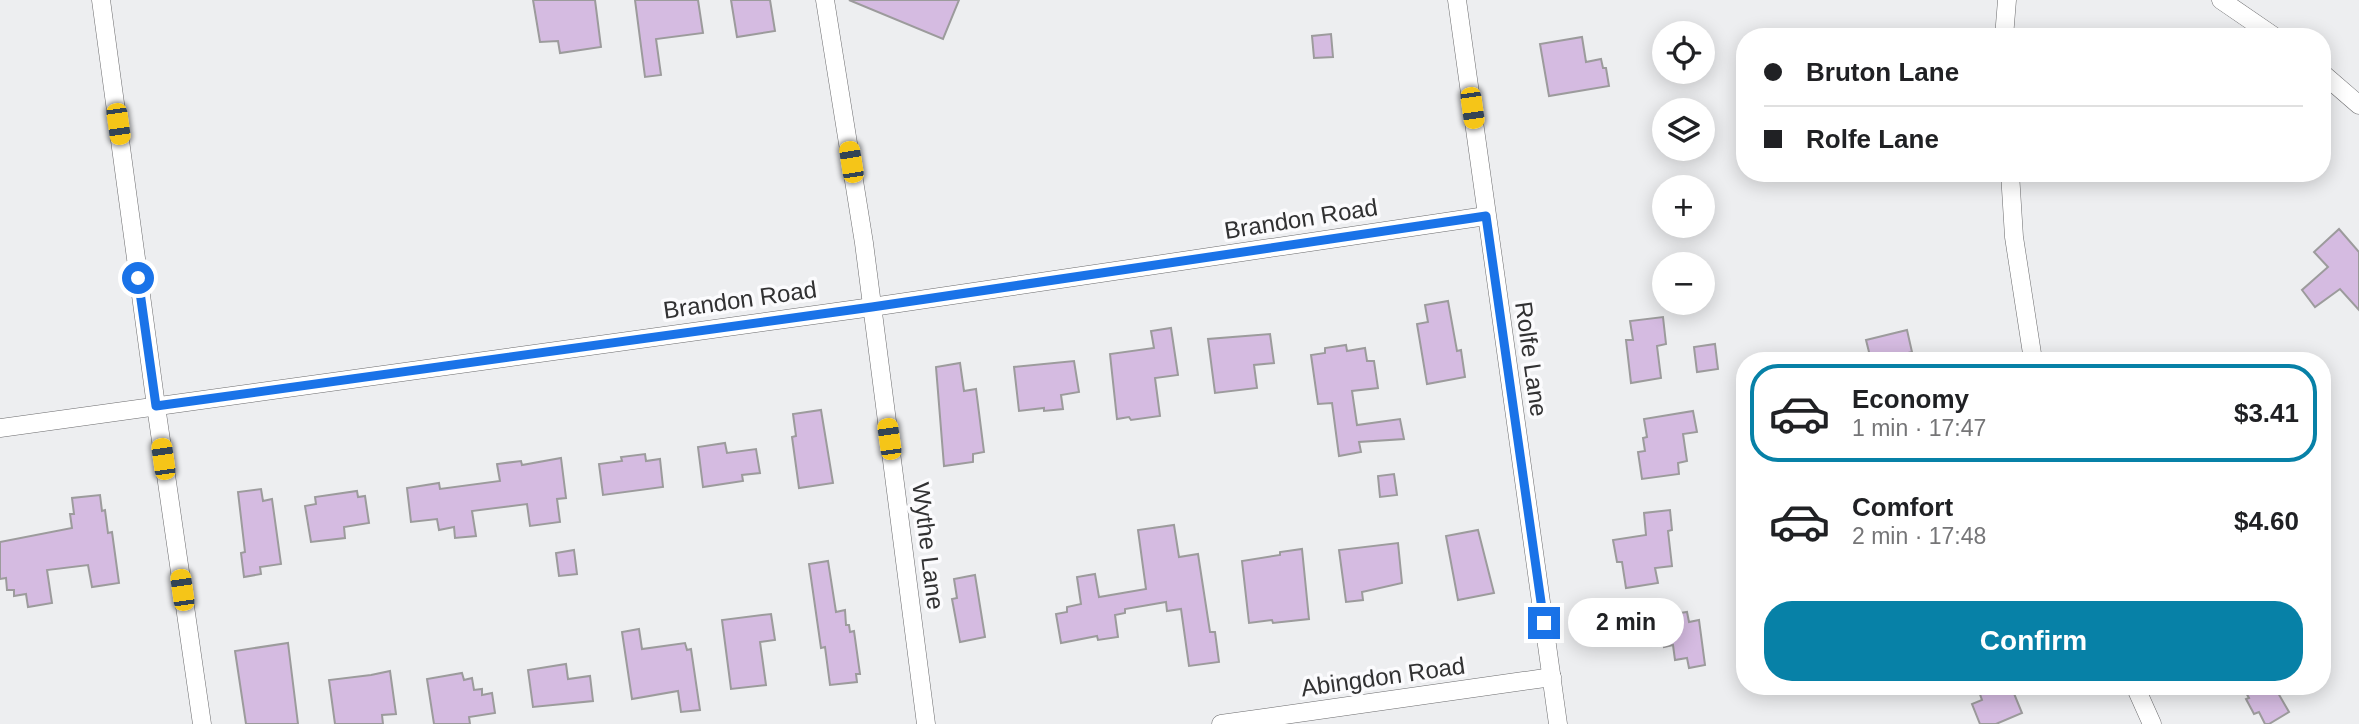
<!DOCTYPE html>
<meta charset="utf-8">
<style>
body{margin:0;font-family:Helvetica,sans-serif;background:#f6f6f6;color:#202124;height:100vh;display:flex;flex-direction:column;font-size:26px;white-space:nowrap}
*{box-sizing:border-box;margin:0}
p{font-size:23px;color:#757577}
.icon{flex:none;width:38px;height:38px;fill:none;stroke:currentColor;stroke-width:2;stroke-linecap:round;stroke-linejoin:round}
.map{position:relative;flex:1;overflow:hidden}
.sheet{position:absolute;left:1736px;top:352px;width:595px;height:343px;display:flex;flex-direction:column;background:#fff;border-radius:28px;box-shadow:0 4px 18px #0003}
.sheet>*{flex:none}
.guide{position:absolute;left:1736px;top:28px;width:595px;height:154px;border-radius:28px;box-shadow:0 4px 18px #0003;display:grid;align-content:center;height:154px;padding:0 28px;background:#fff}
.buttons{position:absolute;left:1652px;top:21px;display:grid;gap:14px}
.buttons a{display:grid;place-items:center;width:63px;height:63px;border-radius:50%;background:#fff;box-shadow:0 4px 18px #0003;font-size:35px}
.end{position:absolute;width:32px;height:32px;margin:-16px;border:9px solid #1a73e8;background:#fff;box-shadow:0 0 0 4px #fff}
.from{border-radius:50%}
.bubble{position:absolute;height:49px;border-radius:24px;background:#fff;box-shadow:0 4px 18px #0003;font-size:23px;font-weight:700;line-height:49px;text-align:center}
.car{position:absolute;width:21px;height:42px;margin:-21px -10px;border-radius:9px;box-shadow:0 0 5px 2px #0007;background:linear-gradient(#f5c518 24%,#345 0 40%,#f5c518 0 76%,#345 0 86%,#f5c518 0)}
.guide b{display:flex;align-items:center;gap:24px;height:66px;font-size:26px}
.guide b+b{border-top:2px solid #e0e0e0}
.guide i{width:18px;height:18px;background:#202124}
ul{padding:12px 0 0;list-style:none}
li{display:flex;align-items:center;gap:21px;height:98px;margin:0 14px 10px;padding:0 14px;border:4px solid transparent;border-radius:28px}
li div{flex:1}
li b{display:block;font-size:26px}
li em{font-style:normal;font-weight:700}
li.on{border-color:#0781a7}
li>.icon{width:63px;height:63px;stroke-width:1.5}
.action{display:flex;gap:14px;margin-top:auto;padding:14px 28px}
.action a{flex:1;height:80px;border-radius:28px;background:#0781a7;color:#fff;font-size:28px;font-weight:700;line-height:80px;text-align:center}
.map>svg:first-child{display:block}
</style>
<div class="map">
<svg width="2359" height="724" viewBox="0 0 2359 724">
<rect width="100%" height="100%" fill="#edeef0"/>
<g fill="#d5bbe1" stroke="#9c9b9c" stroke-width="2">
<path d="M 533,0 L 595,0 L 601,47 L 560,53 L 558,41 L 540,42 Z"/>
<path d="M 635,0 L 698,0 L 703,33 L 656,39 L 661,75 L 645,77 Z"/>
<path d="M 731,0 L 770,0 L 775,31 L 737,37 Z"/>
<path d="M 849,0 L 959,0 L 943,39 Z"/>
<path d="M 1331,34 L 1333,57 L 1314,58 L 1312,36 Z"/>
<path d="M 1582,37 L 1586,62 L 1601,59 L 1603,68 L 1606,68 L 1609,86 L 1549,96 L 1540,44 Z"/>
<path d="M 2339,229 L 2359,252 L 2359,310 L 2340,289 L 2315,307 L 2302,290 L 2328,267 L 2314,252 Z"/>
<path d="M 1448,301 L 1457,351 L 1461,350 L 1465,377 L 1427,384 L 1417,324 L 1428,322 L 1425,305 Z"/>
<path d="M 1663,317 L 1666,344 L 1657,346 L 1661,378 L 1631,383 L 1626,340 L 1633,340 L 1630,321 Z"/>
<path d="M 1171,328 L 1178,375 L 1155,378 L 1160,416 L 1131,420 L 1129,417 L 1117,419 L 1110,354 L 1154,348 L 1151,331 Z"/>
<path d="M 1907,330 L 1912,352 L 1908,353 L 1910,360 L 1871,360 L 1866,340 Z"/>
<path d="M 1270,334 L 1274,363 L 1254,365 L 1257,388 L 1215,393 L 1208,339 Z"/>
<path d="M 1715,344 L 1718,369 L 1697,372 L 1694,347 Z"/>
<path d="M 1346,345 L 1347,351 L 1365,348 L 1367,361 L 1374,361 L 1378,388 L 1352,391 L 1357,425 L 1400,419 L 1404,439 L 1359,442 L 1361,452 L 1339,456 L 1332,403 L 1318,404 L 1311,355 L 1325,353 L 1325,348 Z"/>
<path d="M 1074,361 L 1079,392 L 1061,395 L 1063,409 L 1044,411 L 1044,408 L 1019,411 L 1014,367 Z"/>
<path d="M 960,363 L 964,391 L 976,389 L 984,452 L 973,454 L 973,462 L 944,466 L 936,367 Z"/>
<path d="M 821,410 L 833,483 L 799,488 L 792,437 L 796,436 L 793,414 Z"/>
<path d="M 1693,411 L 1697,432 L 1683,434 L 1687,461 L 1678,463 L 1679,474 L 1642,479 L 1638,452 L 1645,451 L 1643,438 L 1647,437 L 1644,419 Z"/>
<path d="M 725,443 L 727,453 L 756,449 L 760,473 L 742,475 L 743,481 L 703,487 L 698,447 Z"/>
<path d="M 645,454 L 646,461 L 660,459 L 663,487 L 603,495 L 599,464 L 622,461 L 621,457 Z"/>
<path d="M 561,458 L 566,498 L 557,499 L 560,522 L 530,526 L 527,504 L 472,511 L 476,536 L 455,538 L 454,527 L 439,530 L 437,519 L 411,522 L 407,488 L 439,483 L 440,489 L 500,481 L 497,464 L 521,461 L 522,465 Z"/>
<path d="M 1394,474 L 1397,495 L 1380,497 L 1378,476 Z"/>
<path d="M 261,489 L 263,501 L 272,499 L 281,564 L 260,567 L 261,574 L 244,577 L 241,553 L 245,552 L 238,492 Z"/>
<path d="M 357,491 L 358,497 L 365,496 L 369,523 L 344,527 L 345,538 L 311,542 L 305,506 L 316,504 L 315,497 Z"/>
<path d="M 100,495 L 102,511 L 105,510 L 108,533 L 112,532 L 119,583 L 92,587 L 88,565 L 47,570 L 52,603 L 28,607 L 26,594 L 14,596 L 14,590 L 7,590 L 6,578 L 0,579 L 0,542 L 72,528 L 70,514 L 74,514 L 72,498 Z"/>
<path d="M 1670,510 L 1672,530 L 1668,531 L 1672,566 L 1655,568 L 1658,583 L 1626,588 L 1622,562 L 1617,562 L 1613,540 L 1646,535 L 1644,513 Z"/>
<path d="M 1174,525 L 1179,557 L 1198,554 L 1210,632 L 1215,632 L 1219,662 L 1189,666 L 1181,609 L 1167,611 L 1166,602 L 1125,609 L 1125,613 L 1115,615 L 1118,637 L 1098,640 L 1097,636 L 1061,643 L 1056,614 L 1067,612 L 1067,607 L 1081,604 L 1077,577 L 1095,574 L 1099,597 L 1146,589 L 1138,530 Z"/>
<path d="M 1478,530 L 1494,593 L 1458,600 L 1446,536 Z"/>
<path d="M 1398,543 L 1402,583 L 1362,592 L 1363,600 L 1346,602 L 1339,550 Z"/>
<path d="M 1302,549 L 1309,619 L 1273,623 L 1272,620 L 1249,623 L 1242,561 L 1280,555 L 1280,552 Z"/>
<path d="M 574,550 L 577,574 L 559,576 L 556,553 Z"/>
<path d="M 828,561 L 836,612 L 845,610 L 846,625 L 849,625 L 850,632 L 854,631 L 860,674 L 856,674 L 857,682 L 830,685 L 825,647 L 821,648 L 809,564 Z"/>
<path d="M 975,575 L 985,637 L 960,642 L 952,599 L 957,598 L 954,579 Z"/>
<path d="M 1687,612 L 1689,622 L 1699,620 L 1705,665 L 1689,668 L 1687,658 L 1675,660 L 1673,645 L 1664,647 L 1660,616 Z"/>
<path d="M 771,614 L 775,640 L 760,642 L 766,685 L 731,689 L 722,620 Z"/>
<path d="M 639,629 L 642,649 L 685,643 L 687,650 L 691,649 L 700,710 L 681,712 L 678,691 L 632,699 L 622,632 Z"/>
<path d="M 288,643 L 298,724 L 246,724 L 235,651 Z"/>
<path d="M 566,664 L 568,679 L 590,676 L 593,701 L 533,707 L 528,670 Z"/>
<path d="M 390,671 L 396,714 L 382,715 L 383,724 L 335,724 L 329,680 L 371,675 Z"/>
<path d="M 462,673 L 464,680 L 472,678 L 474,690 L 482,689 L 482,695 L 492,693 L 495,713 L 469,717 L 470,724 L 434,724 L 427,679 Z"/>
<path d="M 1977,686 L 2008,686 L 2010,692 L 2013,691 L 2022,713 L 1996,724 L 1980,724 L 1972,704 L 1982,700 Z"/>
<path d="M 2242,686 L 2274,686 L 2289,712 L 2269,724 L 2265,724 L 2259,712 L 2254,714 L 2246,699 L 2249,698 Z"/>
</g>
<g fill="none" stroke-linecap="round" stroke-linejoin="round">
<defs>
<g id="minor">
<path d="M 101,0 L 156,406 L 202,724"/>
<path d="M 825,0 L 864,243 L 926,724"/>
<path d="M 1457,0 L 1558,724"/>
<path d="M 2221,0 L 2275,37"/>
<path d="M 2004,37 L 2007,0"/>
<path d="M 2322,73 L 2359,105"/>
<path d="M 2010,173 L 2014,237 L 2033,360"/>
<path d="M 0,428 L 872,307 L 1486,216"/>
<path d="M 2135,686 L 2152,724"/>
<path d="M 1221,724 L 1552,677"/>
</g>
</defs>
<use href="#minor" stroke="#6b6b6d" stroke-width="19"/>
<use href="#minor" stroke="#fff" stroke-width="18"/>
</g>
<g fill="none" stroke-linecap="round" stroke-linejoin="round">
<path stroke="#1a73e8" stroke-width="9" d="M 138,278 L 156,406 L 872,307 L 1486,216 L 1544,623"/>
</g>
<g text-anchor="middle" stroke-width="7" stroke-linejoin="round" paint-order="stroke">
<g font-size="24" fill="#313132" stroke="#fbfbfd">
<text transform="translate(1301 219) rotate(-9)" y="8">Brandon Road</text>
<text transform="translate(740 300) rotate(-8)" y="8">Brandon Road</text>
<text transform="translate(1531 359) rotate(82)" y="8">Rolfe Lane</text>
<text transform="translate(928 546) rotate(83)" y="8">Wythe Lane</text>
<text transform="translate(1383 677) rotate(-8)" y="8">Abingdon Road</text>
</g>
</g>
</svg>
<div class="buttons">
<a><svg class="icon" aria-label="locate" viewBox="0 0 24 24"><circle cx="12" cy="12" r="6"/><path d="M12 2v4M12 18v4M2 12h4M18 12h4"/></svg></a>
<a><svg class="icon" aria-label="layers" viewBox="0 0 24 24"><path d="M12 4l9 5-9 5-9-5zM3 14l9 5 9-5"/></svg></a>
<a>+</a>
<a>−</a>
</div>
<i class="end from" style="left:138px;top:278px"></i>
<i class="end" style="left:1544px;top:623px"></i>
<div class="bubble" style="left:1568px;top:598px;width:116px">2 min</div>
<i class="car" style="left:1472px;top:108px;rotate:172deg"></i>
<i class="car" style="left:118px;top:124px;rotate:172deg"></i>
<i class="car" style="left:851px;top:162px;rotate:351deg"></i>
<i class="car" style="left:889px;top:439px;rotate:352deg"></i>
<i class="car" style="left:163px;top:459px;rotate:352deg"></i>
<i class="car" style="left:182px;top:590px;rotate:352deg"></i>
<div class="guide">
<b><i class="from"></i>Bruton Lane</b>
<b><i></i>Rolfe Lane</b>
</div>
<section class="sheet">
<ul>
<li class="on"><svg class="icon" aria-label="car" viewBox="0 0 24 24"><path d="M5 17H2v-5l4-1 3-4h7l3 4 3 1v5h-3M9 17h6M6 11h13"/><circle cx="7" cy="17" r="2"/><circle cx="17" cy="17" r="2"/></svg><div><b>Economy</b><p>1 min · 17:47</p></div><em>$3.41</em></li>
<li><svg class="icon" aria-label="car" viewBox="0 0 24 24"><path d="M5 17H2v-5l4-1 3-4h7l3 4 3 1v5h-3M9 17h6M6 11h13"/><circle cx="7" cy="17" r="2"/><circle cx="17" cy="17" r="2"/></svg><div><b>Comfort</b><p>2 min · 17:48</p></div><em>$4.60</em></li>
</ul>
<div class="action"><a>Confirm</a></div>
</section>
</div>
